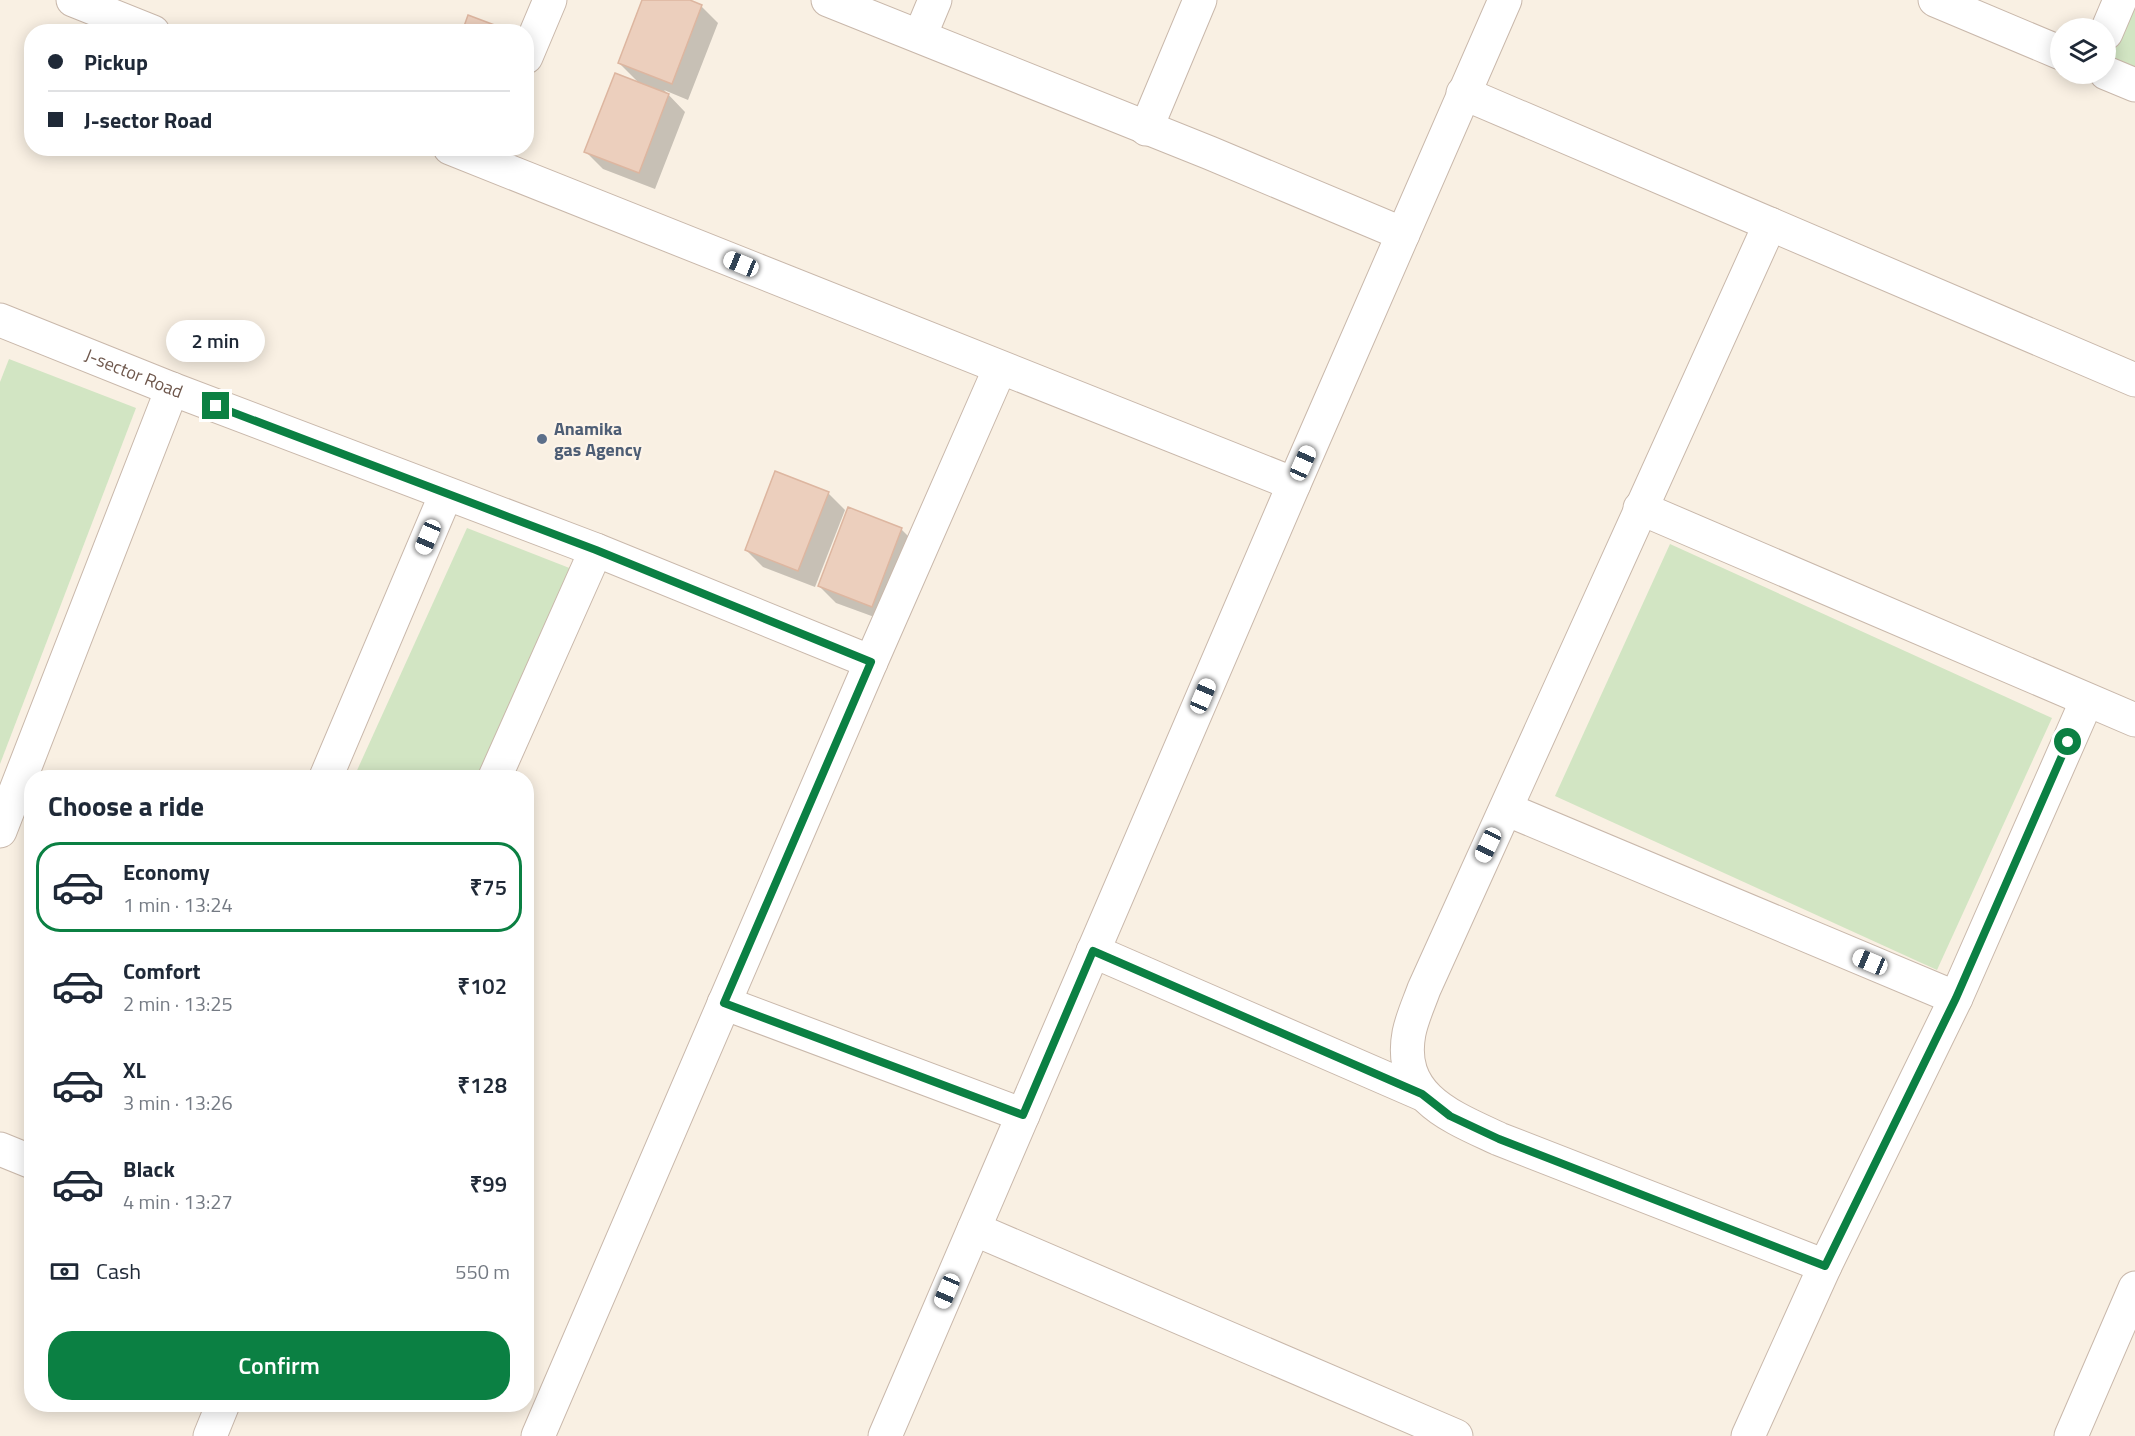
<!DOCTYPE html>
<meta charset="utf-8">
<style>
body{margin:0;font-family:"Titillium Web",sans-serif;background:#f6f6f7;color:#1f2937;height:100vh;display:flex;flex-direction:column;font-size:22px;white-space:nowrap}
*{box-sizing:border-box;margin:0}
p{font-size:20px;color:#747a83}
.icon{flex:none;width:33px;height:33px;fill:none;stroke:currentColor;stroke-width:2;stroke-linecap:round;stroke-linejoin:round}
.map{position:relative;flex:1;overflow:hidden}
.details{position:absolute;left:24px;top:770px;width:510px;height:642px;display:flex;flex-direction:column;background:#fff;border-radius:24px;box-shadow:0 3px 15px #0003}
.details>*{flex:none}
.guide{position:absolute;left:24px;top:24px;width:510px;height:132px;border-radius:24px;box-shadow:0 3px 15px #0003;display:grid;align-content:center;height:132px;padding:0 24px;background:#fff}
.buttons{position:absolute;left:2050px;top:18px;display:grid;gap:12px}
.buttons a{display:grid;place-items:center;width:66px;height:66px;border-radius:50%;background:#fff;box-shadow:0 3px 15px #0003;font-size:30px}
.end{position:absolute;width:27px;height:27px;margin:-14px;border:8px solid #0b8043;background:#fff;box-shadow:0 0 0 3px #fff}
.from{border-radius:50%}
.bubble{position:absolute;height:42px;border-radius:21px;background:#fff;box-shadow:0 3px 15px #0003;font-size:20px;font-weight:600;line-height:42px;text-align:center}
.car{position:absolute;width:18px;height:36px;margin:-18px -9px;border-radius:8px;box-shadow:0 0 4px 2px #0007;background:linear-gradient(#fff 24%,#345 0 40%,#fff 0 76%,#345 0 86%,#fff 0)}
.guide b{display:flex;align-items:center;gap:21px;height:57px;font-size:22px}
.guide b+b{border-top:2px solid #e0e1e3}
.guide i{width:15px;height:15px;background:#1f2937}
ul{padding:0;list-style:none}
li{display:flex;align-items:center;gap:18px;height:90px;margin:0 12px 9px;padding:0 12px;border:3px solid transparent;border-radius:24px}
li div{flex:1}
li b{display:block;font-size:22px}
li em{font-style:normal;font-weight:600}
li.on{border-color:#0b8043}
li>.icon{width:54px;height:54px;stroke-width:1.5}
h2{padding:0 24px;font-size:27px;line-height:72px}
.pay{display:flex;align-items:center;gap:15px;height:66px;padding:0 24px;font-size:22px}
.pay p{margin-inline-start:auto}
.primary-button{display:flex;gap:12px;margin-top:auto;padding:12px 24px}
.primary-button a{flex:1;height:69px;border-radius:24px;background:#0b8043;color:#fff;font-size:24px;font-weight:600;line-height:69px;text-align:center}
.map>svg:first-child{display:block}
</style>
<div class="map">
<svg width="2135" height="1436" viewBox="0 0 2135 1436">
<rect width="100%" height="100%" fill="#f9f0e3"/>
<g fill="#d2e5c3">
<path d="M 2134,0 L 2135,0 L 2135,76 L 2109,65 Z"/>
<path d="M 9,359 L 136,408 L 0,764 L 0,382 Z"/>
<path d="M 467,528 L 572,569 L 481,777 L 354,777 Z"/>
<path d="M 1670,544 L 2052,718 L 1937,970 L 1555,796 Z"/>
</g>
<g fill="#0003">
<path d="M 644,0 L 685,0 L 701,6 L 718,23 L 688,100 L 664,90 L 685,112 L 655,189 L 603,169 L 586,152 L 641,85 L 619,63 Z"/>
<path d="M 526,41 L 538,53 L 526,84 Z"/>
<path d="M 828,493 L 845,510 L 815,587 L 763,567 L 746,550 Z"/>
<path d="M 901,529 L 918,546 L 888,622 L 836,603 L 819,586 Z"/>
</g>
<g fill="#eccfbd" stroke="#ddb6a0" stroke-width="1.5">
<path d="M 642,0 L 690,0 L 702,5 L 672,84 L 618,63 Z"/>
<path d="M 468,15 L 513,32 L 462,32 Z"/>
<path d="M 615,73 L 669,94 L 639,173 L 584,152 Z"/>
<path d="M 775,471 L 829,492 L 798,571 L 745,550 Z"/>
<path d="M 848,507 L 902,528 L 872,607 L 818,586 Z"/>
</g>
<g fill="none" stroke-linecap="round" stroke-linejoin="round">
<defs>
<g id="street">
<path d="M 73,0 L 153,32"/>
<path d="M 828,0 L 1210,153 L 1403,234"/>
<path d="M 1935,0 L 2061,53"/>
<path d="M 2106,33 L 2120,0"/>
<path d="M 920,36 L 935,0"/>
<path d="M 526,57 L 550,0"/>
<path d="M 2106,73 L 2135,85"/>
<path d="M 1463,93 L 2135,380"/>
<path d="M 1146,129 L 1200,0"/>
<path d="M 450,148 L 1294,484"/>
<path d="M 1770,224 L 1424,989 C 1419,1003 1412,1018 1409,1033 C 1397,1097 1452,1117 1499,1139 L 1825,1266"/>
<path id="s1" d="M 0,320 L 172,389 L 596,550 L 871,662"/>
<path d="M 1640,508 L 2135,720"/>
<path d="M 326,777 L 446,494"/>
<path d="M 495,777 L 596,550"/>
<path d="M 1506,809 L 1956,998"/>
<path d="M 0,831 L 172,389"/>
<path d="M 1093,951 L 1422,1094"/>
<path d="M 724,1003 L 1023,1115"/>
<path d="M 0,1149 L 32,1162"/>
<path d="M 974,1229 L 1456,1436"/>
<path d="M 210,1436 L 223,1404"/>
<path d="M 538,1436 L 871,662 L 1000,368"/>
<path d="M 885,1436 L 1294,484 L 1505,0"/>
<path d="M 1748,1436 L 1825,1266 L 1956,998 L 2087,700"/>
<path d="M 2071,1436 L 2135,1288"/>
</g>
</defs>
<use href="#street" stroke="#c9b8ab" stroke-width="35"/>
<use href="#street" stroke="#fff" stroke-width="33"/>
</g>
<g fill="none" stroke-linecap="round" stroke-linejoin="round">
<path stroke="#0b8043" stroke-width="8" d="M 216,406 L 596,550 L 871,662 L 724,1003 L 1023,1115 L 1093,951 L 1422,1094 L 1450,1116 L 1499,1139 L 1825,1266 L 1956,998 L 2068,742"/>
</g>
<circle fill="#5c6f8a" stroke="#fdf4e9" stroke-width="2" cx="542" cy="439" r="6"/>
<g text-anchor="middle" stroke-width="4.5" stroke-linejoin="round" paint-order="stroke">
<g font-size="18" fill="#6e574c" stroke="#fdf4e9">
<text dy="6" stroke="none"><textPath href="#s1" startOffset="144">J-sector Road</textPath></text>
</g>
<g font-size="18" font-weight="bold" fill="#4e5e75" stroke="#fdf4e9" text-anchor="start">
<text x="554" y="435">Anamika<tspan x="554" dy="21">gas Agency</tspan></text>
</g>
</g>
</svg>
<div class="buttons">
<a><svg class="icon" aria-label="layers" viewBox="0 0 24 24"><path d="M12 4l9 5-9 5-9-5zM3 14l9 5 9-5"/></svg></a>
</div>
<i class="end from" style="left:2068px;top:742px"></i>
<i class="end" style="left:216px;top:406px"></i>
<div class="bubble" style="left:166px;top:320px;width:99px">2 min</div>
<i class="car" style="left:741px;top:264px;rotate:292deg"></i>
<i class="car" style="left:1303px;top:463px;rotate:24deg"></i>
<i class="car" style="left:428px;top:537px;rotate:203deg"></i>
<i class="car" style="left:1203px;top:696px;rotate:23deg"></i>
<i class="car" style="left:1488px;top:845px;rotate:205deg"></i>
<i class="car" style="left:1870px;top:962px;rotate:293deg"></i>
<i class="car" style="left:947px;top:1291px;rotate:203deg"></i>
<div class="guide">
<b><i class="from"></i>Pickup</b>
<b><i></i>J-sector Road</b>
</div>
<section class="details">
<h2>Choose a ride</h2>
<ul>
<li class="on"><svg class="icon" aria-label="car" viewBox="0 0 24 24"><path d="M5 17H2v-5l4-1 3-4h7l3 4 3 1v5h-3M9 17h6M6 11h13"/><circle cx="7" cy="17" r="2"/><circle cx="17" cy="17" r="2"/></svg><div><b>Economy</b><p>1 min · 13:24</p></div><em>₹75</em></li>
<li><svg class="icon" aria-label="car" viewBox="0 0 24 24"><path d="M5 17H2v-5l4-1 3-4h7l3 4 3 1v5h-3M9 17h6M6 11h13"/><circle cx="7" cy="17" r="2"/><circle cx="17" cy="17" r="2"/></svg><div><b>Comfort</b><p>2 min · 13:25</p></div><em>₹102</em></li>
<li><svg class="icon" aria-label="car" viewBox="0 0 24 24"><path d="M5 17H2v-5l4-1 3-4h7l3 4 3 1v5h-3M9 17h6M6 11h13"/><circle cx="7" cy="17" r="2"/><circle cx="17" cy="17" r="2"/></svg><div><b>XL</b><p>3 min · 13:26</p></div><em>₹128</em></li>
<li><svg class="icon" aria-label="car" viewBox="0 0 24 24"><path d="M5 17H2v-5l4-1 3-4h7l3 4 3 1v5h-3M9 17h6M6 11h13"/><circle cx="7" cy="17" r="2"/><circle cx="17" cy="17" r="2"/></svg><div><b>Black</b><p>4 min · 13:27</p></div><em>₹99</em></li>
</ul>
<div class="pay"><svg class="icon" aria-label="cash" viewBox="0 0 24 24"><path d="M3 7h18v10H3z"/><circle cx="12" cy="12" r="2"/></svg>Cash<p>550 m</p></div>
<div class="primary-button"><a>Confirm</a></div>
</section>
</div>
